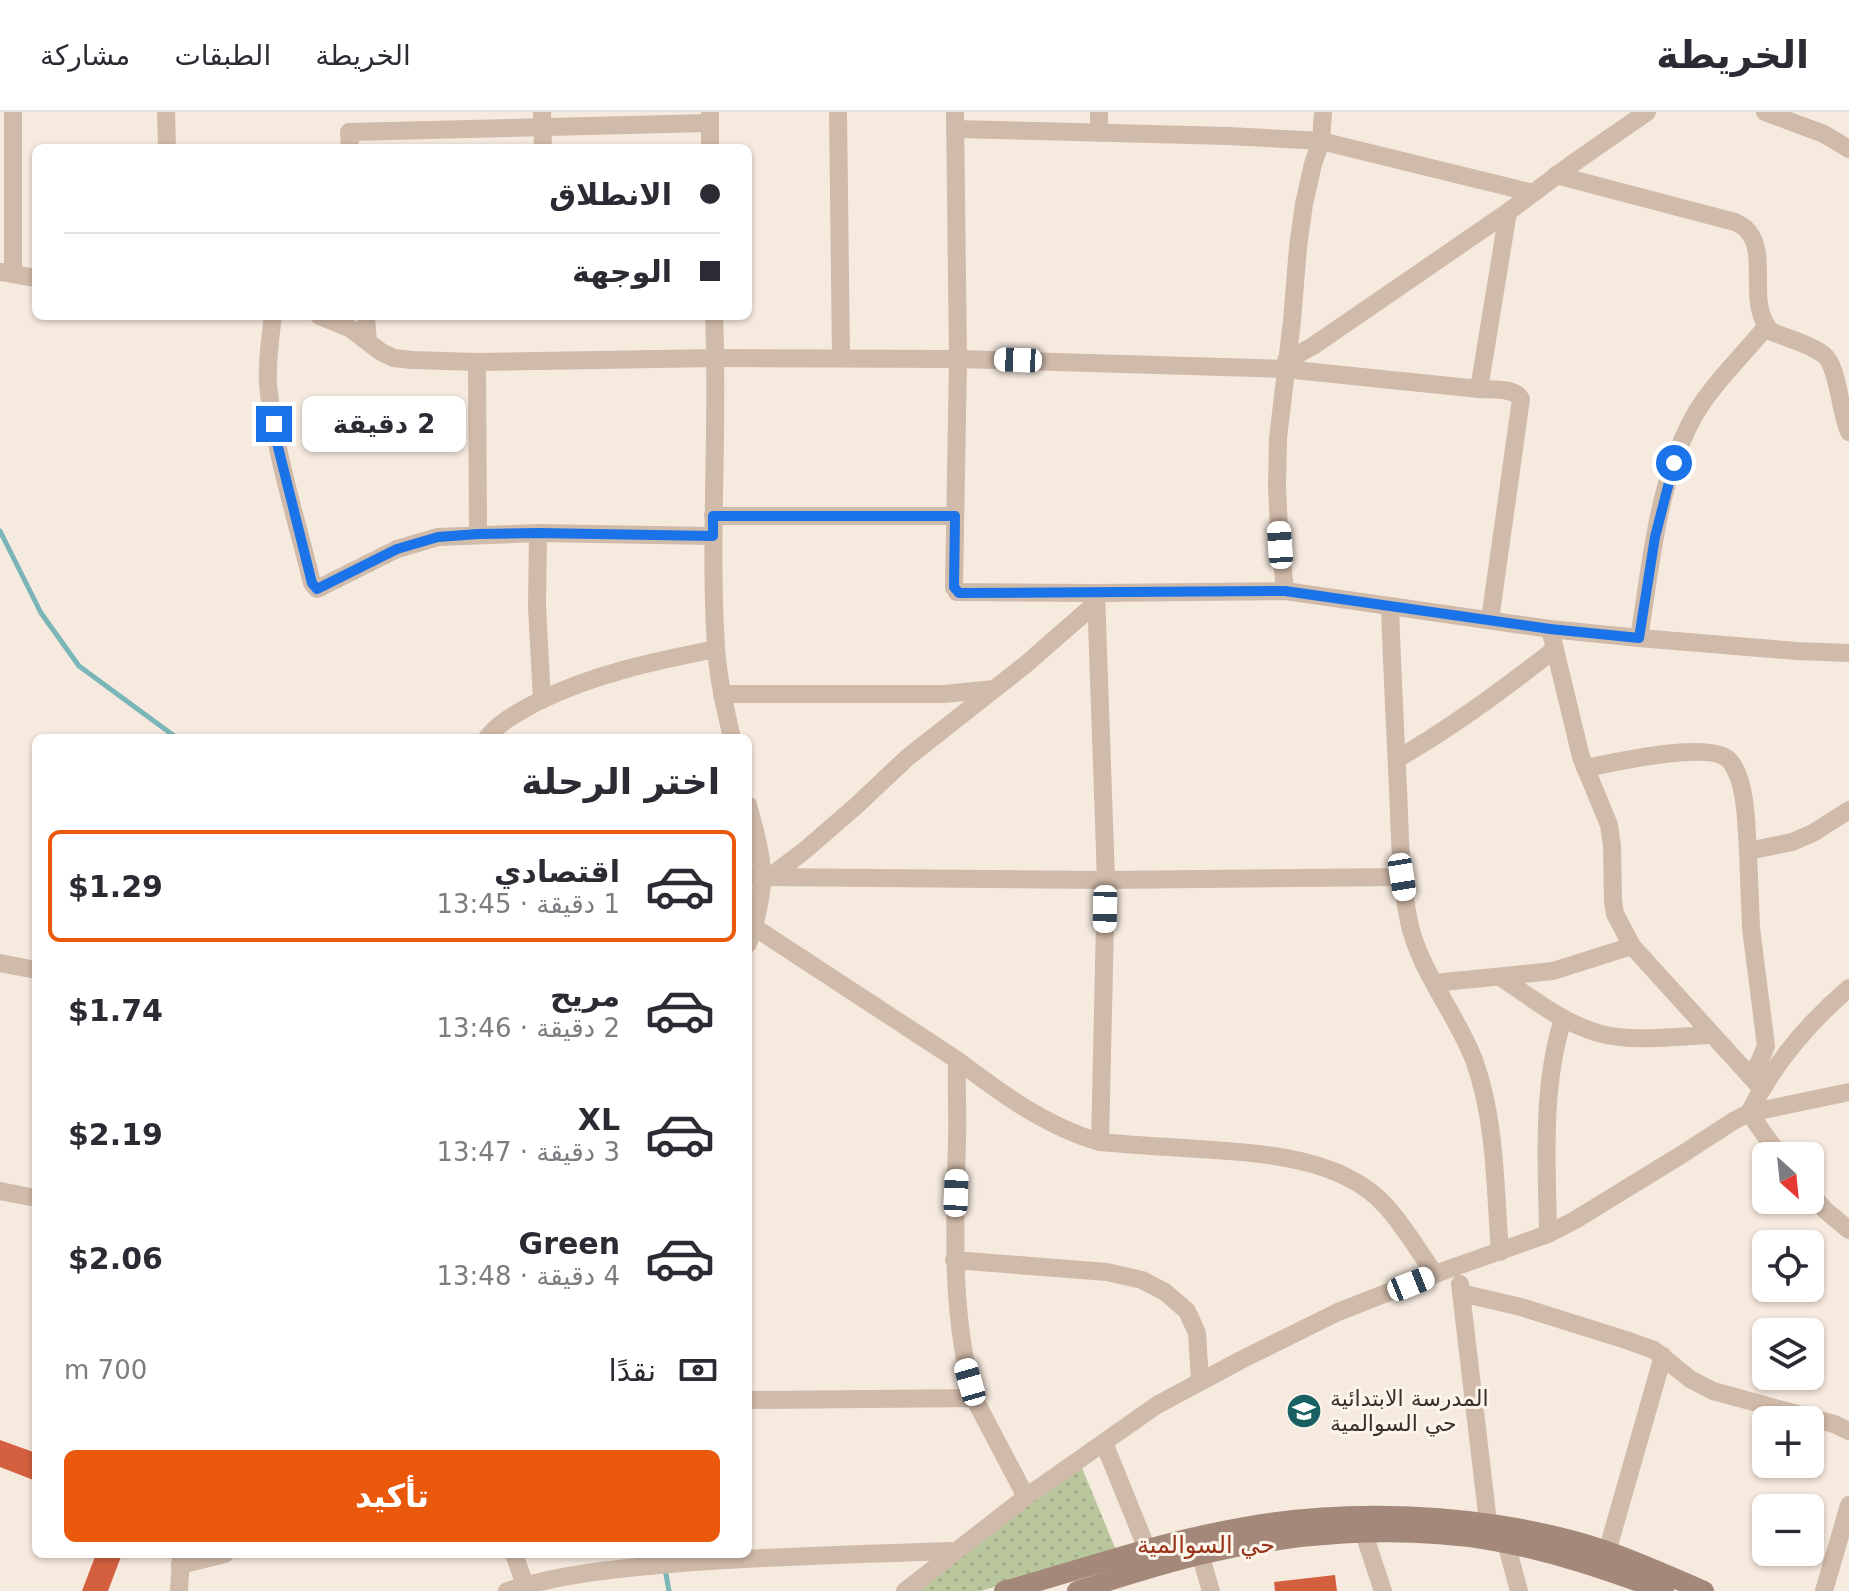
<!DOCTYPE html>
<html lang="ar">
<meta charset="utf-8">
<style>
body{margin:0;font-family:"DejaVu Sans","Noto Naskh Arabic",sans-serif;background:#f7f7f7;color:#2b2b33;direction:rtl;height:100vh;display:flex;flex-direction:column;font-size:30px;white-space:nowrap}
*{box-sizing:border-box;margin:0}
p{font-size:26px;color:#7c7c81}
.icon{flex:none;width:44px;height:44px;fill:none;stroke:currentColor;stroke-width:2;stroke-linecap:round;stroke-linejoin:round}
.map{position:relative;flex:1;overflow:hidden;direction:ltr}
.side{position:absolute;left:32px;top:622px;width:720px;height:824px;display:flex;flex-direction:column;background:#fff;border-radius:12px;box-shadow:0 2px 6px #0004;direction:rtl}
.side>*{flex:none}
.banner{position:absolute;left:32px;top:32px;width:720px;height:176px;border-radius:12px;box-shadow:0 2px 6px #0004;direction:rtl;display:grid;align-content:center;height:176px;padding:0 32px;background:#fff}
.needle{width:52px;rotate:153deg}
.controls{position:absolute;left:1752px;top:1030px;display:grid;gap:16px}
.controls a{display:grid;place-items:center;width:72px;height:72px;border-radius:12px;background:#fff;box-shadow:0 2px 6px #0004;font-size:40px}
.end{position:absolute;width:36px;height:36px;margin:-18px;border:10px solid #1a73e8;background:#fff;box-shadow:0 0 0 4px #fff}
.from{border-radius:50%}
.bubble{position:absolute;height:56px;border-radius:12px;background:#fff;box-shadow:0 2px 6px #0004;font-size:26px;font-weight:700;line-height:56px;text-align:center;direction:rtl}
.car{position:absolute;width:24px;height:48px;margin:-24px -12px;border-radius:10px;box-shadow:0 0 6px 2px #0007;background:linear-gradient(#fff 24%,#345 0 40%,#fff 0 76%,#345 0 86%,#fff 0)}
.banner b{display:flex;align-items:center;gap:28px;height:76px;font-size:30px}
.banner b+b{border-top:2px solid #e1e1e2}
.banner i{width:20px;height:20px;background:#2b2b33}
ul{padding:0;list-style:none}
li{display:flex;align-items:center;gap:24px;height:112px;margin:0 16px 12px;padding:0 16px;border:4px solid transparent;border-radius:12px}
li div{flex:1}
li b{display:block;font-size:30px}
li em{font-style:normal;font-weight:700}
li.on{border-color:#ea580c}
li>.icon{width:72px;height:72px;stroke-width:1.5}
h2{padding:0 32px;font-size:36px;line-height:96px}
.pay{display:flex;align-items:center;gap:20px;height:88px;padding:0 32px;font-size:30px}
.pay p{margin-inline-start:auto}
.button{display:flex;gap:16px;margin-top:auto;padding:16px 32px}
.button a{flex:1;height:92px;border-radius:12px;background:#ea580c;color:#fff;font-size:32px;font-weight:700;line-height:92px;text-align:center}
header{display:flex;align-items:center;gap:48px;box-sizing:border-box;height:112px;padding:0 40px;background:#fff;border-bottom:2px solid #e1e1e2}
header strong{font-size:38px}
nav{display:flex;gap:44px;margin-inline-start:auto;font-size:28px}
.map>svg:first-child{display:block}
</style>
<header>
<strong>الخريطة</strong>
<nav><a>الخريطة</a><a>الطبقات</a><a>مشاركة</a></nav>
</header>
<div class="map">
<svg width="1849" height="1479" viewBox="0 0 1849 1479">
<defs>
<pattern id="park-dots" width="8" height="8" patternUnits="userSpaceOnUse" patternTransform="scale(2)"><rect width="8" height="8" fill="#bac79c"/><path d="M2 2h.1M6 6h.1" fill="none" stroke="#a1ab86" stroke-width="1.8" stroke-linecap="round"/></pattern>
</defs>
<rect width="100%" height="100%" fill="#f6eadf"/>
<path fill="url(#park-dots)" d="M 1080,1351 L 1116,1438 L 981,1479 L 919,1479 Z"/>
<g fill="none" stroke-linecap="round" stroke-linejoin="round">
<g stroke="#7ab6b7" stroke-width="5">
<path d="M 0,419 L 41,501 L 79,554 L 177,626"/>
<path d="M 665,1457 L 669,1479"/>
</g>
</g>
<g fill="#d45f3f">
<path d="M 0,1328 L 36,1341 L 36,1369 L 0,1355 Z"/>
<path d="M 96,1442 L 122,1442 L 108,1479 L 82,1479 Z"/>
<path d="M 1335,1463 L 1337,1479 L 1275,1479 L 1274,1470 Z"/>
</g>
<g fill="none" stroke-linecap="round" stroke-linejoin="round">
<g stroke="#d0baa9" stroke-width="18">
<path d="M 166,0 L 167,36"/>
<path d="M 542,0 L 543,36"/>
<path d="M 838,0 L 841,246"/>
<path d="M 955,0 L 958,247 L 954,475 L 957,480 L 1096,481 L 1285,479 L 1550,517 L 1639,526 L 1797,539 L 1849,541"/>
<path d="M 1099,0 L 1099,21"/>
<path d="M 1765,0 L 1824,22 L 1849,37"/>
<path d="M 955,17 L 1229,24 L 1321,29 L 1533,81"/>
<path d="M 350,36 L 349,20 L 709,11"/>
<path d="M 710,36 L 710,0"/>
<path d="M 1556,63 L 1735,110 C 1739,112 1743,114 1746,117 C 1771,141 1744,193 1772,220 C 1787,226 1812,233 1824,243 C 1838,253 1840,301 1849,320"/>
<path d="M 0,160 L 36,166"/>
<path d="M 13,162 L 13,0"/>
<path d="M 273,204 C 270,226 267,249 268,272 C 274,339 296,405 312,471 L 317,477 L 397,437 L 438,425 L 538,421 L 713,424"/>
<path d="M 319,204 L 351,217 L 381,240 L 394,246 L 412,248 L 477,250 L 716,246 L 958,247 L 1285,257 L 1479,277 L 1508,100"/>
<path d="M 366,204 L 368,230"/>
<path d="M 714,204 C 719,314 709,425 716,535 C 718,566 725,596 732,626"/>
<path d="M 1286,249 L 1313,234 L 1508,100 L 1572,52 L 1647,0"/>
<path d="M 477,250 L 478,422"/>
<path d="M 1479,277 C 1492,278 1514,275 1521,287 L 1490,508"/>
<path d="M 713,404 L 955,404"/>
<path d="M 538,421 L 537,494 L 542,588"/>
<path d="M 1285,479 L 1279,417 L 1277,374 L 1278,326 L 1292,209 L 1298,135 L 1304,92 L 1313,52 L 1321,29 L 1323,0"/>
<path d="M 1096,481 L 1106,768 L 1100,1030"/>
<path d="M 1390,494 C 1392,555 1395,616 1398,677 C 1400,721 1400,766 1409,810 C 1420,860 1456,901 1474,948 C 1496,1008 1495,1077 1500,1140"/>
<path d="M 1550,517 L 1581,645 L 1609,713 L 1612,734 L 1613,789 L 1615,802 L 1632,834 L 1761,976"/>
<path d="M 1639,526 C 1651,453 1657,372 1693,306 C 1709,276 1744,242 1766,215"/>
<path d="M 722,582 L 944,582 L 994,577"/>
<path d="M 487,626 C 499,610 519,600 537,590 C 593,562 655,549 716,537"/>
<path d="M 1397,647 C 1453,615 1504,577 1555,537"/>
<path d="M 1585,656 C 1613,651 1712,627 1730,649 C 1747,670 1746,713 1748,739 L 1792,730 L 1813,721 L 1849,698"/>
<path d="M 748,693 C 754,715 761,739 762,762 C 763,782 755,813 748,832"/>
<path d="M 1748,739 L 1751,816 L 1766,934 L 1759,951 L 1749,963"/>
<path d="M 771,764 L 804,739 L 856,694 L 908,645 L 1025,553 L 1096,491"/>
<path d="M 748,765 L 1106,768 L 1402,765"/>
<path d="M 748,811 L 957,948 C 956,975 958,1002 957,1028 C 955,1116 950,1200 974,1286"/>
<path d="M 0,851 L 36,858"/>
<path d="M 1500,865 C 1531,885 1562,911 1598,921 C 1631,931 1677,924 1711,923"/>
<path d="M 1434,871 L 1553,859 L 1632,834"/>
<path d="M 957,948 C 1001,981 1046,1015 1100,1030 C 1133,1033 1166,1035 1199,1037 C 1259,1041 1340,1045 1384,1092 C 1403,1112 1419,1140 1435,1162"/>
<path d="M 1780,1044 L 1749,1001 C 1773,953 1808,911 1849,876"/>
<path d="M 0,1079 L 36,1086"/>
<path d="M 1810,1081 L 1825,1098 L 1849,1118"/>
<path d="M 1548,1122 C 1547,1050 1541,977 1563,907"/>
<path d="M 954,1148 L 1107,1160 L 1142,1168 L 1165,1180 L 1187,1199 L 1197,1221 L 1200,1269"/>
<path d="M 1460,1172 L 1488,1410 L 1488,1425"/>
<path d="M 1461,1181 L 1521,1195 L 1626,1228 L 1654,1238 L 1690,1267 L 1713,1279 L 1834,1312 L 1849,1319"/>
<path d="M 748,1288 L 974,1286 L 1026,1385"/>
<path d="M 1104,1331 L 1147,1437"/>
<path d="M 1364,1422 L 1383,1479"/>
<path d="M 1506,1431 L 1519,1479"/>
<path d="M 1197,1432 L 1211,1479"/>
<path d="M 1607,1440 L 1663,1244"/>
<path d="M 514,1442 L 527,1479"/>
<path d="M 180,1453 L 225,1442"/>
<path d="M 179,1479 L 181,1445"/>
<path d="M 507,1479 C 563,1461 623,1456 681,1451 C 772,1444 863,1442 954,1439"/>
<path d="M 905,1479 L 1026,1385 L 1157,1293 L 1241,1248 L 1338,1200 L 1435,1162 L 1548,1122 L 1575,1108 L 1681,1043 L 1735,1008 L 1749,1001 L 1849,980"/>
<path d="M 1824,1479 L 1849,1393"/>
</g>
<g stroke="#a48879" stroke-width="20">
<path d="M 1004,1479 C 1084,1457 1162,1429 1244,1415 C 1348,1396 1472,1401 1574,1429 C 1619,1441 1662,1461 1704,1479"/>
<path d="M 1077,1479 C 1117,1466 1158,1453 1199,1443 C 1292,1421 1394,1413 1489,1428 C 1549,1438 1607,1458 1664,1479"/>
</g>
</g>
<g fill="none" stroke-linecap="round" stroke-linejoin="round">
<path stroke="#1a73e8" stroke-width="10" d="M 274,312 L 277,331 L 312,471 L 317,477 L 397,437 L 438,425 L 478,422 L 538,421 L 713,424 L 713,404 L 955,404 L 954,475 L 959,481 L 1285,479 L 1550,517 L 1639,526 L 1655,425 L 1674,351"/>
</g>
<defs>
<symbol id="school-disc" viewBox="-11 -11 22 22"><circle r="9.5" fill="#196064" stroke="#fcf5ec"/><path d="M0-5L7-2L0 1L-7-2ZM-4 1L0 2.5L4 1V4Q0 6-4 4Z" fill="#fff"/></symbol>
</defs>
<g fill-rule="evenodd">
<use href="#school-disc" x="1284" y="1279" width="40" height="40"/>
</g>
<g text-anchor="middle" stroke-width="6" stroke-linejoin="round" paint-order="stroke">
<g font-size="22" fill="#3c2f29" stroke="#fcf5ec" text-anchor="start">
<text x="1330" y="1294">المدرسة الابتدائية<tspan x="1330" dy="25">حي السوالمية</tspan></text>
</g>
<g font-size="24" fill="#963318" stroke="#fcf5ec">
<text x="1206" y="1441">حي السوالمية</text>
</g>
</g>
</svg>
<div class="controls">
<a><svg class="needle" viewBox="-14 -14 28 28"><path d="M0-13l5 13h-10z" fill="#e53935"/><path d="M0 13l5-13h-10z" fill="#7c7c81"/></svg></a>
<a><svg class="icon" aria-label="locate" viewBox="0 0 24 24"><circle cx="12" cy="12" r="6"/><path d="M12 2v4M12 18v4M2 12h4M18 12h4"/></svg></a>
<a><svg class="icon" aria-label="layers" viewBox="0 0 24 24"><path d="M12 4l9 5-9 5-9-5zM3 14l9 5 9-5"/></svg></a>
<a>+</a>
<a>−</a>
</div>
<i class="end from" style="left:1674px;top:351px"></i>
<i class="end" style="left:274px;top:312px"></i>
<div class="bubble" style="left:302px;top:284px;width:164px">2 دقيقة</div>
<i class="car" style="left:1018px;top:248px;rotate:272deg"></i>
<i class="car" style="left:1280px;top:433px;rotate:356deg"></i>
<i class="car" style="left:1402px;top:765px;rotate:171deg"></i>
<i class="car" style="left:1105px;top:797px;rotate:181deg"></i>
<i class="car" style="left:956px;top:1081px;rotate:2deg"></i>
<i class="car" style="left:1411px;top:1172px;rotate:68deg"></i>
<i class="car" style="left:970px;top:1270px;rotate:344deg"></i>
<div class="banner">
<b><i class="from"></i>الانطلاق</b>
<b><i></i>الوجهة</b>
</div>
<section class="side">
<h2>اختر الرحلة</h2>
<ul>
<li class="on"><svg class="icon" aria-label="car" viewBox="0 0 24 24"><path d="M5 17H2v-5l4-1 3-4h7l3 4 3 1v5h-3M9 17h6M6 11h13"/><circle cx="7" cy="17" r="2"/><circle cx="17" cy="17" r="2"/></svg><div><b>اقتصادي</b><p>1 دقيقة · 13:45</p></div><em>$1.29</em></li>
<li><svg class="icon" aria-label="car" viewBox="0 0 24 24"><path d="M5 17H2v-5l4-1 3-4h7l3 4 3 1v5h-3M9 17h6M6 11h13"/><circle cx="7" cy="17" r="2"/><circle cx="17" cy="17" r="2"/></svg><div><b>مريح</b><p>2 دقيقة · 13:46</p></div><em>$1.74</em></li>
<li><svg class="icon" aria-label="car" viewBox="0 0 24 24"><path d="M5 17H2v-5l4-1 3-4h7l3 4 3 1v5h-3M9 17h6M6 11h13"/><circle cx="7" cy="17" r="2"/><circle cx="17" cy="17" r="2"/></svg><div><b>XL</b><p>3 دقيقة · 13:47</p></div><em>$2.19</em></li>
<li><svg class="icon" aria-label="car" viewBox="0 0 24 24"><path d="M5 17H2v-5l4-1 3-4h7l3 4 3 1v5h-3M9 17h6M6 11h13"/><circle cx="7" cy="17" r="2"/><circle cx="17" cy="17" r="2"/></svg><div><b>Green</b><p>4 دقيقة · 13:48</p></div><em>$2.06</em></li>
</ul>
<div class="pay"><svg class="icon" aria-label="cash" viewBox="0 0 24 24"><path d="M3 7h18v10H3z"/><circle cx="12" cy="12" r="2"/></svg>نقدًا<p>700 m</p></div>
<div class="button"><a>تأكيد</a></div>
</section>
</div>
